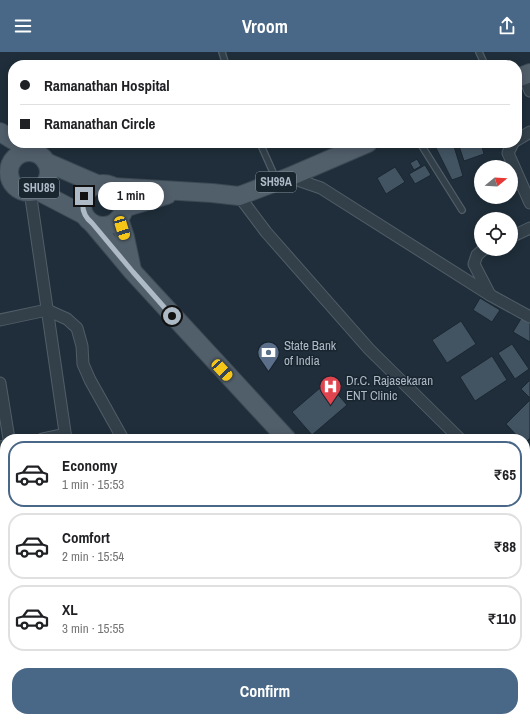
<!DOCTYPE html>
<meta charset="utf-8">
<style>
body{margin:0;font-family:"Archivo Narrow",sans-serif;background:#f2f2f2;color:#202124;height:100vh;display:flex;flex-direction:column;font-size:15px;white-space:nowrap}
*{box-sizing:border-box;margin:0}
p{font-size:13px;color:#757577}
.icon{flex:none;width:22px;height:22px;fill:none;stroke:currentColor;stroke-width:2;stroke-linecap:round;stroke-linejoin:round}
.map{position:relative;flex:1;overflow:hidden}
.details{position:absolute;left:0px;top:382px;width:530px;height:288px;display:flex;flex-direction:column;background:#fff;border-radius:16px 16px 0 0;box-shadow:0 2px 10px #0003}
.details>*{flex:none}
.guide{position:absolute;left:8px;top:8px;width:514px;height:88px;border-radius:16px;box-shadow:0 2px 10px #0003;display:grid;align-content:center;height:88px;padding:0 12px;background:#fff}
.needle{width:26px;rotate:72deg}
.buttons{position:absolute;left:474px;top:108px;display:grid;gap:8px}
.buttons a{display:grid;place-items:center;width:44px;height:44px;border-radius:50%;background:#fff;box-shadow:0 2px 10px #0003;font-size:20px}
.end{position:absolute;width:18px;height:18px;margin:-9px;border:5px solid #aebbc7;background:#111;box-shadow:0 0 0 2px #111}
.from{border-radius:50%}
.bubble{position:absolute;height:28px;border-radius:14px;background:#fff;box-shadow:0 2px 10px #0003;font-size:13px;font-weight:800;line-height:28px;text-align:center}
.car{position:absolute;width:12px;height:24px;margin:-12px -6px;border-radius:5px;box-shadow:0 0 3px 1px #0007;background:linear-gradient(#f5c518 24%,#345 0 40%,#f5c518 0 76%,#345 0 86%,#f5c518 0)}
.guide b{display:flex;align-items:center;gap:14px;height:38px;font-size:15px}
.guide b+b{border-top:1px solid #e0e0e0}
.guide i{width:10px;height:10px;background:#202124}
ul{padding:7px 0 0;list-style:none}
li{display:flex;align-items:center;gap:12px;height:66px;margin:0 8px 6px;padding:0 4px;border:2px solid #e0e0e0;border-radius:16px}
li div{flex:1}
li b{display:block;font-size:15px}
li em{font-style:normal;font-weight:800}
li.on{border-color:#496887}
li>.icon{width:36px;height:36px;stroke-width:1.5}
.action{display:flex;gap:8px;margin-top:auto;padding:8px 12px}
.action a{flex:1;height:46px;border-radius:16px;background:#496887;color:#fff;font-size:16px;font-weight:800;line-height:46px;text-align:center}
header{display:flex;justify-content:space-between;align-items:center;height:52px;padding:0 12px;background:#496887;color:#fff;font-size:18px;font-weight:800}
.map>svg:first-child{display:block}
</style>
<header><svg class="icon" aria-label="menu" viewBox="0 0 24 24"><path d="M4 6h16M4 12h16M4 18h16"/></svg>Vroom<svg class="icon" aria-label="share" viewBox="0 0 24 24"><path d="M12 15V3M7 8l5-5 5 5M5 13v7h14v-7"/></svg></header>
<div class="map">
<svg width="530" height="670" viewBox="0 0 530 670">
<rect width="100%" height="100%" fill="#1f2e3a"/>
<g fill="#425462" stroke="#1b2731">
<path d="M 437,91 L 453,91 L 463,124 L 452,128 L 434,92 Z"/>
<path d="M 458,91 L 481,91 L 484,102 L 464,109 Z"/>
<path d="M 417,107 L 421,114 L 414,118 L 410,111 Z"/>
<path d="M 425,113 L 431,123 L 415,132 L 409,122 Z"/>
<path d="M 395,115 L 405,130 L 386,142 L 377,126 Z"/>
<path d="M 480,246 L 500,258 L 492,270 L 473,258 Z"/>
<path d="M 522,265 L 530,270 L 530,290 L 513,280 Z"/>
<path d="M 461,269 L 476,292 L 447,311 L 432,288 Z"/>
<path d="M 512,292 L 529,317 L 515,327 L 498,301 Z"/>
<path d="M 492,304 L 507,328 L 475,349 L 460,325 Z"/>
<path d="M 530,328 L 530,346 L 521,337 Z"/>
<path d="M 327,330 L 347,353 L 312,383 L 292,360 Z"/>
<path d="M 530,348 L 530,386 L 525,391 L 525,387 L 520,387 L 506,372 Z"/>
<path d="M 5,607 L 5,645 L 0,646 L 0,608 Z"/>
</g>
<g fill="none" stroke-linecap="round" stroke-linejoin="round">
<defs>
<g id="service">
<path d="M 222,0 L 226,13"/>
<path d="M 479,0 L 485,13"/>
<path d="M 260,91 L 276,127"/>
<path d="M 420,91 L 462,158"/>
<path d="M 454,665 L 458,670"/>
</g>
<g id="minor">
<path d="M 524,24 L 530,39"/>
<path d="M 517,88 L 530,80"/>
<path d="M 513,91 L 508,101 L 530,151"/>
<path d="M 289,125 L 321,136 L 490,243 L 530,265"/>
<path d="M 30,139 L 66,387"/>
<path d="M 239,144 L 266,180 L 369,297 L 460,387"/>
<path d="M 511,185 L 530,176"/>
<path d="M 484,197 L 477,203 L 474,212 L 490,243"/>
<path d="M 0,268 L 47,258 L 67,267 L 77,276 L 82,294 L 83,312 L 90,328 L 123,387"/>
<path d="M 0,331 L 9,387"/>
<path d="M 42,387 L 65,382"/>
<path d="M 0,395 L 5,394"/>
<path d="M 525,449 L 530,454"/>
<path d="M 0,541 L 5,539"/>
</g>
<g id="primary">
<path d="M 517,26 L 530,21"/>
<path d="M 0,80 L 13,88"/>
<circle cx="29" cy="120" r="20"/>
<path d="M 46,110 L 99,133"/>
<circle cx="103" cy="153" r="21"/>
<path d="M 113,135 L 212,141 L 239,144 L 289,125 L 368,91"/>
<path d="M 36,138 L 84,163"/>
<path d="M 124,156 L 167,143"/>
<path d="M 119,167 L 125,185 L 132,218"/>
<path d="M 92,171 L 133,220 L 287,387"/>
<path d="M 525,643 L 530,649"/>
</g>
</defs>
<use href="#service" stroke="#515e68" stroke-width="8"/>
<use href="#minor" stroke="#515e68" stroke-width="13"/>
<use href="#primary" stroke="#3c4954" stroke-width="20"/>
<use href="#service" stroke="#33404a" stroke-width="5.5"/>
<use href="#minor" stroke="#33404a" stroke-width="11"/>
<use href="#primary" stroke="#515f6b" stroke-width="18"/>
</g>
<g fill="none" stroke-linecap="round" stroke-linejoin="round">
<path stroke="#aebbc7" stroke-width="5" d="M 84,144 C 81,155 83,164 92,171 L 133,220 L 172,264"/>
</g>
<defs>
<symbol id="bank-pin" viewBox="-11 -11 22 30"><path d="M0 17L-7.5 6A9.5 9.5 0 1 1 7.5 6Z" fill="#5c6f8a" stroke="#19252f"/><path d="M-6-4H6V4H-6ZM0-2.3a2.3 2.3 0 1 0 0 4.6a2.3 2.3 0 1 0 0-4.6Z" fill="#fff"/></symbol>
<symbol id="hospital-pin" viewBox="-11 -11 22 30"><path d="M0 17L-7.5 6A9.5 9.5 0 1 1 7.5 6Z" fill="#e0444e" stroke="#19252f"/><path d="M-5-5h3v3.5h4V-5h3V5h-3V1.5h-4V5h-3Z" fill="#fff"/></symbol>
</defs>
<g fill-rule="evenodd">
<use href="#bank-pin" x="256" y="288" width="25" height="34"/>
<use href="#hospital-pin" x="318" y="322" width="25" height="34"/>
</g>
<g text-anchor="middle" stroke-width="3" stroke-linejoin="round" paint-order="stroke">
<g fill="#19252f" stroke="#818e99" stroke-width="1">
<rect x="256" y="120" width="40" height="20" rx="3"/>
<rect x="19" y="126" width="40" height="20" rx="3"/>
</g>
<g font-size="12" font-weight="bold" fill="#aebbc7">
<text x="276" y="134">SH99A</text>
<text x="39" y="140">SHU89</text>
</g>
<g font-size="13" fill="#aebbc7" stroke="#19252f" text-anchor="start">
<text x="284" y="298">State Bank<tspan x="284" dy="15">of India</tspan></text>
<text x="346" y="333">Dr.C. Rajasekaran<tspan x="346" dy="15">ENT Clinic</tspan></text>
</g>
</g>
</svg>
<div class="buttons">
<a><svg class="needle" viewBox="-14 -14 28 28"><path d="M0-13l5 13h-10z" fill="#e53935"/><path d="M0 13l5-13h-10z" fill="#757577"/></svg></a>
<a><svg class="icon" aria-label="locate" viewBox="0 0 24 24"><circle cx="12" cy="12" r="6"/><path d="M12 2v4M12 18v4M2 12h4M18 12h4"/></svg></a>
</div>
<i class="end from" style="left:172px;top:264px"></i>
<i class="end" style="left:84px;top:144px"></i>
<div class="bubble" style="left:98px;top:130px;width:66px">1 min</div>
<i class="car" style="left:122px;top:176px;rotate:163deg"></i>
<i class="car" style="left:222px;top:318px;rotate:137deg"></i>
<div class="guide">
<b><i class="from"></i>Ramanathan Hospital</b>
<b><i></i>Ramanathan Circle</b>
</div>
<section class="details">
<ul>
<li class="on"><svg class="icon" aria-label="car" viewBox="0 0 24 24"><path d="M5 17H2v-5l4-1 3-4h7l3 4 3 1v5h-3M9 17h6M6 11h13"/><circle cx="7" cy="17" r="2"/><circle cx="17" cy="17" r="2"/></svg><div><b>Economy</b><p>1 min · 15:53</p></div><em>₹65</em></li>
<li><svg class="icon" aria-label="car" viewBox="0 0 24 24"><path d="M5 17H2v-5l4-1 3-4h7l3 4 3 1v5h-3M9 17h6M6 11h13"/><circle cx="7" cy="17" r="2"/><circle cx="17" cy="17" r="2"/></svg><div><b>Comfort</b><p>2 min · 15:54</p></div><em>₹88</em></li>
<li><svg class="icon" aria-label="car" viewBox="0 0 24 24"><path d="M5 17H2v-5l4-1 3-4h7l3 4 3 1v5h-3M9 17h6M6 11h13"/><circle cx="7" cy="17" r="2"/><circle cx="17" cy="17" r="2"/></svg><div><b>XL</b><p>3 min · 15:55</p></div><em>₹110</em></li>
</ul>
<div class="action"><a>Confirm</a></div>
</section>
</div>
